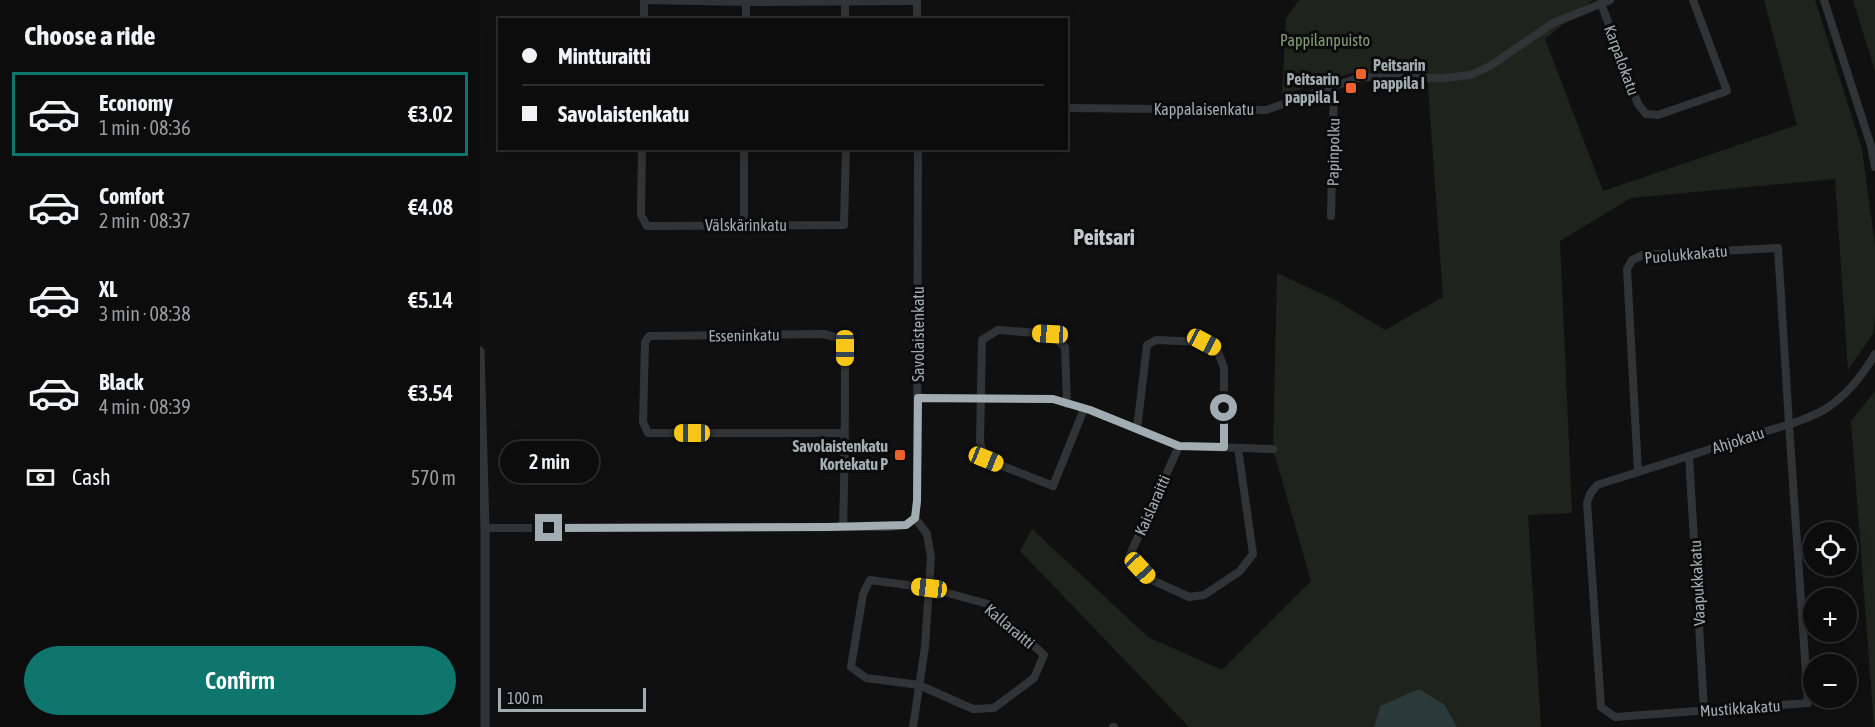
<!DOCTYPE html>
<meta charset="utf-8">
<style>
body{margin:0;font-family:"Asap Condensed",sans-serif;background:#1a1a1b;color:#f1f3f6;height:100vh;display:flex;flex-direction:column;font-size:22px;white-space:nowrap}
*{box-sizing:border-box;margin:0}
p{font-size:20px;color:#9a9b9d}
.icon{flex:none;width:33px;height:33px;fill:none;stroke:currentColor;stroke-width:2;stroke-linecap:round;stroke-linejoin:round}
.map{position:relative;flex:1;overflow:hidden}
.details{display:flex;flex-direction:column;background:#0c0c0d;width:480px}
.details>*{flex:none}
.guide{position:absolute;left:18px;top:18px;width:570px;height:132px;border-radius:0px;box-shadow:0 3px 15px #0003,0 0 0 2px #2c2c2e;display:grid;align-content:center;height:132px;padding:0 24px;background:#0c0c0d}
.controls{position:absolute;left:1323px;top:522px;display:grid;gap:12px}
.controls a{display:grid;place-items:center;width:54px;height:54px;border-radius:50%;background:#0c0c0d;box-shadow:0 3px 15px #0003,0 0 0 2px #2c2c2e;font-size:30px}
.scale{position:absolute;left:18px;bottom:15px;width:148px;box-sizing:border-box;padding-left:6px;border:3px solid #a1adb2;border-top:0;font-size:16px;line-height:21px;white-space:nowrap;color:#a1adb2;-webkit-text-stroke:4px #0b0b0c;paint-order:stroke}
.end{position:absolute;width:27px;height:27px;margin:-14px;border:8px solid #a1adb2;background:#111;box-shadow:0 0 0 3px #111}
.from{border-radius:50%}
.bubble{position:absolute;height:42px;border-radius:21px;background:#0c0c0d;box-shadow:0 3px 15px #0003,0 0 0 2px #2c2c2e;font-size:20px;font-weight:600;line-height:42px;text-align:center}
.car{position:absolute;width:18px;height:36px;margin:-18px -9px;border-radius:8px;box-shadow:0 0 4px 2px #0007;background:linear-gradient(#f5c518 24%,#345 0 40%,#f5c518 0 76%,#345 0 86%,#f5c518 0)}
.guide b{display:flex;align-items:center;gap:21px;height:57px;font-size:22px}
.guide b+b{border-top:2px solid #2c2c2e}
.guide i{width:15px;height:15px;background:#f1f3f6}
ul{padding:0;list-style:none}
li{display:flex;align-items:center;gap:18px;height:84px;margin:0 12px 9px;padding:0 12px;border:3px solid transparent;border-radius:0px}
li div{flex:1}
li b{display:block;font-size:22px}
li em{font-style:normal;font-weight:600}
li.on{border-color:#0f766e}
li>.icon{width:54px;height:54px;stroke-width:1.5}
h2{padding:0 24px;font-size:27px;line-height:72px}
.pay{display:flex;align-items:center;gap:15px;height:66px;padding:0 24px;font-size:22px}
.pay p{margin-inline-start:auto}
.primary-button{display:flex;gap:12px;margin-top:auto;padding:12px 24px}
.primary-button a{flex:1;height:69px;border-radius:36px;background:#0f766e;color:#fff;font-size:24px;font-weight:600;line-height:69px;text-align:center}
main{display:flex;flex:1;min-height:0}
.map>svg:first-child{display:block}
</style>
<main>
<section class="details">
<h2>Choose a ride</h2>
<ul>
<li class="on"><svg class="icon" aria-label="car" viewBox="0 0 24 24"><path d="M5 17H2v-5l4-1 3-4h7l3 4 3 1v5h-3M9 17h6M6 11h13"/><circle cx="7" cy="17" r="2"/><circle cx="17" cy="17" r="2"/></svg><div><b>Economy</b><p>1 min · 08:36</p></div><em>€3.02</em></li>
<li><svg class="icon" aria-label="car" viewBox="0 0 24 24"><path d="M5 17H2v-5l4-1 3-4h7l3 4 3 1v5h-3M9 17h6M6 11h13"/><circle cx="7" cy="17" r="2"/><circle cx="17" cy="17" r="2"/></svg><div><b>Comfort</b><p>2 min · 08:37</p></div><em>€4.08</em></li>
<li><svg class="icon" aria-label="car" viewBox="0 0 24 24"><path d="M5 17H2v-5l4-1 3-4h7l3 4 3 1v5h-3M9 17h6M6 11h13"/><circle cx="7" cy="17" r="2"/><circle cx="17" cy="17" r="2"/></svg><div><b>XL</b><p>3 min · 08:38</p></div><em>€5.14</em></li>
<li><svg class="icon" aria-label="car" viewBox="0 0 24 24"><path d="M5 17H2v-5l4-1 3-4h7l3 4 3 1v5h-3M9 17h6M6 11h13"/><circle cx="7" cy="17" r="2"/><circle cx="17" cy="17" r="2"/></svg><div><b>Black</b><p>4 min · 08:39</p></div><em>€3.54</em></li>
</ul>
<div class="pay"><svg class="icon" aria-label="cash" viewBox="0 0 24 24"><path d="M3 7h18v10H3z"/><circle cx="12" cy="12" r="2"/></svg>Cash<p>570 m</p></div>
<div class="primary-button"><a>Confirm</a></div>
</section>
<div class="map">
<svg width="1395" height="727" viewBox="0 0 1395 727">
<rect width="100%" height="100%" fill="#101011"/>
<g fill="#1e241c">
<path d="M 819,0 L 1113,0 L 1065,39 L 1123,191 L 1317,125 L 1284,0 L 1335,0 L 1382,149 L 1395,246 L 1395,318 L 1393,334 L 1368,370 L 1355,179 L 1151,198 L 1080,241 L 1092,513 L 1048,515 L 1061,727 L 977,727 L 965,705 L 900,706 L 894,727 L 709,727 L 540,551 L 552,529 L 668,637 L 742,670 L 831,581 L 793,449 L 797,273 L 855,300 L 905,330 L 963,297 L 947,72 L 872,73 L 802,95 L 806,19 Z"/>
<path d="M 1373,0 L 1395,0 L 1395,71 Z"/>
<path d="M 1395,391 L 1395,727 L 1393,727 L 1394,726 L 1371,421 Z"/>
</g>
<path fill="#2a3939" d="M 939,689 L 965,705 L 977,727 L 894,727 L 900,706 Z"/>
<g fill="none" stroke-linecap="round" stroke-linejoin="round">
<g stroke="#313436" stroke-width="8">
<path d="M 437,0 L 437,20"/>
<path d="M 1344,0 L 1391,146 L 1395,167"/>
<path d="M 365,2 L 365,20"/>
<path d="M 1121,3 L 1158,104 L 1166,114 L 1178,115 L 1247,91 L 1213,0"/>
<path d="M 164,20 L 164,0 L 266,2 L 437,1"/>
<path d="M 266,20 L 266,2"/>
<path d="M 586,108 L 786,110 L 881,77 L 964,78 L 991,75 L 1010,66 L 1073,23 L 1130,0"/>
<path d="M 162,148 L 161,215 L 167,226 L 364,225 L 366,148"/>
<path d="M 851,216 L 854,87"/>
<path d="M 264,225 L 264,148"/>
<path d="M 438,398 L 573,399 L 610,410 L 699,446 L 793,449"/>
<path d="M 587,404 L 585,347 L 570,334 L 518,330 L 502,340 L 500,442 L 505,459 L 573,486 L 604,409"/>
<path d="M 657,429 L 667,345 L 676,340 L 724,342 L 737,349 L 744,368 L 744,447"/>
<path d="M 699,446 L 649,557 L 670,579 L 709,597 L 724,595 L 760,571 L 773,554 L 758,448"/>
<path d="M 1209,456 L 1224,710"/>
<path d="M 1158,472 L 1147,269 L 1152,260 L 1163,255 L 1298,248 L 1309,424 L 1310,439 L 1328,703 L 1135,717 L 1121,707 L 1107,503 L 1110,494 L 1117,485 C 1168,469 1219,453 1270,436 C 1295,428 1324,422 1347,408 C 1368,394 1383,375 1395,354"/>
<path d="M 363,527 C 365,467 365,408 365,348 L 359,338 L 343,334 L 169,336 L 165,342 L 163,422 L 168,433 L 365,433"/>
<path d="M 5,528 L 410,527 L 426,525 L 435,518 L 437,501 L 438,148"/>
<path d="M 390,580 L 449,588 L 508,604 L 564,655 L 554,678 L 514,708 L 493,709 L 439,685 L 386,678 L 371,667 L 383,594 Z"/>
<path d="M 433,727 L 445,647 L 451,557 L 447,534 L 435,518"/>
<path d="M 633,727 L 634,727"/>
</g>
<path stroke="#313436" stroke-width="9" d="M 0,351 L 5,528 L 5,727"/>
</g>
<g fill="none" stroke-linecap="round" stroke-linejoin="round">
<path stroke="#a1adb2" stroke-width="8" d="M 69,528 L 347,527 L 426,525 L 435,518 L 437,501 L 438,398 L 573,399 L 610,410 L 699,446 L 744,447 L 744,408"/>
</g>
<g fill="#ee622b" stroke="#0b0b0c" stroke-width="2">
<rect x="875" y="68" width="12" height="12" rx="3"/>
<rect x="865" y="82" width="12" height="12" rx="3"/>
<rect x="414" y="449" width="12" height="12" rx="3"/>
</g>
<g text-anchor="middle" stroke-width="6" stroke-linejoin="round" paint-order="stroke">
<g font-size="16" fill="#849d78" stroke="#0b0b0c">
<text x="845" y="46">Pappilanpuisto</text>
</g>
<g font-size="16" fill="#a1adb2" stroke="#0b0b0c">
<text transform="translate(1142 60) rotate(70)" y="6">Karpalokatu</text>
<text x="724" y="115">Kappalaisenkatu</text>
<text transform="translate(853 152) rotate(-89)" y="6">Papinpolku</text>
<text x="266" y="231">Välskärinkatu</text>
<text transform="translate(1206 254) rotate(-5)" y="6">Puolukkakatu</text>
<text transform="translate(438 334) rotate(-90)" y="6">Savolaistenkatu</text>
<text transform="translate(264 335) rotate(-1)" y="6">Esseninkatu</text>
<text transform="translate(1258 440) rotate(-18)" y="6">Ahjokatu</text>
<text transform="translate(672 505) rotate(-66)" y="6">Kaislaraitti</text>
<text transform="translate(1217 583) rotate(-93)" y="6">Vaapukkakatu</text>
<text transform="translate(530 626) rotate(40)" y="6">Kallaraitti</text>
<text transform="translate(1260 708) rotate(-4)" y="6">Mustikkakatu</text>
</g>
<g font-size="16" font-weight="bold" fill="#a1adb2" stroke="#0b0b0c" text-anchor="end">
<text x="893" y="71" text-anchor="start">Peitsarin<tspan x="893" dy="18">pappila I</tspan></text>
<text x="859" y="85">Peitsarin<tspan x="859" dy="18">pappila L</tspan></text>
<text x="408" y="452">Savolaistenkatu<tspan x="408" dy="18">Kortekatu P</tspan></text>
</g>
<g font-size="22" font-weight="bold" fill="#c2cace" stroke="#0b0b0c">
<text x="624" y="245">Peitsari</text>
</g>
</g>
</svg>
<div class="controls">
<a><svg class="icon" aria-label="locate" viewBox="0 0 24 24"><circle cx="12" cy="12" r="6"/><path d="M12 2v4M12 18v4M2 12h4M18 12h4"/></svg></a>
<a>+</a>
<a>−</a>
</div>
<div class="scale">100 m</div>
<i class="end from" style="left:744px;top:408px"></i>
<i class="end" style="left:69px;top:528px"></i>
<div class="bubble" style="left:20px;top:441px;width:99px">2 min</div>
<i class="car" style="left:570px;top:334px;rotate:273deg"></i>
<i class="car" style="left:724px;top:342px;rotate:118deg"></i>
<i class="car" style="left:365px;top:348px;rotate:180deg"></i>
<i class="car" style="left:212px;top:433px;rotate:270deg"></i>
<i class="car" style="left:506px;top:459px;rotate:112deg"></i>
<i class="car" style="left:660px;top:568px;rotate:137deg"></i>
<i class="car" style="left:449px;top:588px;rotate:277deg"></i>
<div class="guide">
<b><i class="from"></i>Mintturaitti</b>
<b><i></i>Savolaistenkatu</b>
</div>
</div>
</main>
